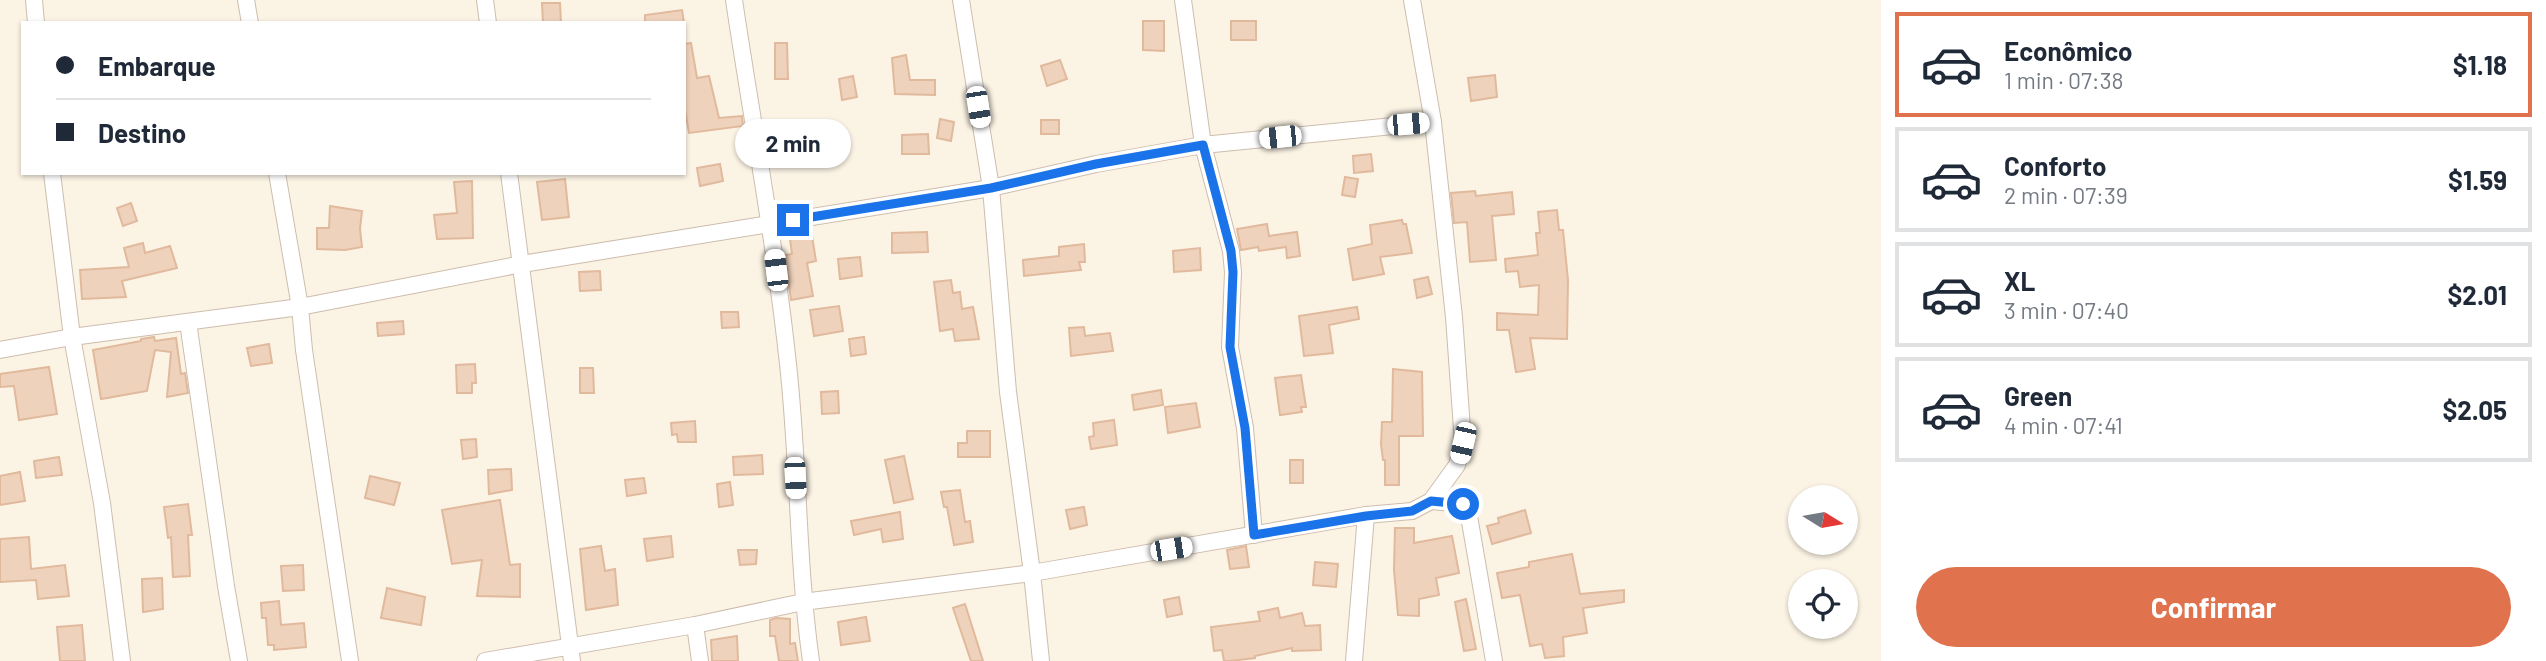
<!DOCTYPE html>
<html lang="pt">
<meta charset="utf-8">
<style>
body{margin:0;font-family:Barlow,sans-serif;background:#f6f6f7;color:#1f2937;height:100vh;display:flex;flex-direction:column;font-size:26px;white-space:nowrap}
*{box-sizing:border-box;margin:0}
p{font-size:23px;color:#747a83}
.icon{flex:none;width:38px;height:38px;fill:none;stroke:currentColor;stroke-width:2;stroke-linecap:round;stroke-linejoin:round}
.map{position:relative;flex:1;overflow:hidden}
.details{display:flex;flex-direction:column;background:#fff;width:665px}
.details>*{flex:none}
.guide{position:absolute;left:21px;top:21px;width:665px;height:154px;border-radius:0px;box-shadow:0 2px 5px #0004;display:grid;align-content:center;height:154px;padding:0 35px;background:#fff}
.needle{width:46px;rotate:101deg}
.tools{position:absolute;left:1788px;top:485px;display:grid;gap:14px}
.tools a{display:grid;place-items:center;width:70px;height:70px;border-radius:50%;background:#fff;box-shadow:0 2px 5px #0004;font-size:35px}
.end{position:absolute;width:32px;height:32px;margin:-16px;border:9px solid #1a73e8;background:#fff;box-shadow:0 0 0 4px #fff}
.from{border-radius:50%}
.bubble{position:absolute;height:49px;border-radius:24px;background:#fff;box-shadow:0 2px 5px #0004;font-size:23px;font-weight:700;line-height:49px;text-align:center}
.car{position:absolute;width:21px;height:42px;margin:-21px -10px;border-radius:9px;box-shadow:0 0 5px 2px #0007;background:linear-gradient(#fff 24%,#345 0 40%,#fff 0 76%,#345 0 86%,#fff 0)}
.guide b{display:flex;align-items:center;gap:24px;height:66px;font-size:26px}
.guide b+b{border-top:2px solid #e0e1e3}
.guide i{width:18px;height:18px;background:#1f2937}
ul{padding:12px 0 0;list-style:none}
li{display:flex;align-items:center;gap:21px;height:105px;margin:0 14px 10px;padding:0 21px;border:4px solid #e0e1e3;border-radius:0px}
li div{flex:1}
li b{display:block;font-size:26px}
li em{font-style:normal;font-weight:700}
li.current{border-color:#e0724d}
li>.icon{width:63px;height:63px;stroke-width:1.5}
.cta{display:flex;gap:14px;margin-top:auto;padding:14px 35px}
.cta a{flex:1;height:80px;border-radius:42px;background:#e0724d;color:#fff;font-size:28px;font-weight:700;line-height:80px;text-align:center}
main{display:flex;flex:1;min-height:0}
.map>svg:first-child{display:block}
</style>
<main>
<div class="map">
<svg width="1881" height="661" viewBox="0 0 1881 661">
<rect width="100%" height="100%" fill="#fbf3e4"/>
<g fill="#efd2bc" stroke="#e1b99d" stroke-width="2">
<path d="M 542,3 L 560,3 L 561,23 L 543,23 Z"/>
<path d="M 682,10 L 684,23 L 645,23 L 645,15 Z"/>
<path d="M 1143,21 L 1164,21 L 1164,51 L 1143,50 Z"/>
<rect x="1231" y="21" width="25" height="19"/>
<path d="M 691,43 L 697,78 L 709,76 L 719,118 L 742,116 L 743,126 L 689,133 L 684,104 L 684,44 Z"/>
<path d="M 775,43 L 787,43 L 788,79 L 775,79 Z"/>
<path d="M 906,55 L 910,80 L 935,80 L 935,95 L 895,94 L 892,58 Z"/>
<path d="M 1060,60 L 1067,79 L 1047,86 L 1041,66 Z"/>
<path d="M 1495,75 L 1497,97 L 1471,101 L 1468,78 Z"/>
<path d="M 853,76 L 857,97 L 842,100 L 839,79 Z"/>
<path d="M 940,119 L 954,122 L 951,141 L 937,138 Z"/>
<rect x="1041" y="120" width="18" height="14"/>
<path d="M 928,134 L 929,154 L 902,154 L 902,135 Z"/>
<path d="M 840,135 L 842,151 L 824,154 L 822,138 Z"/>
<path d="M 795,138 L 797,151 L 775,154 L 774,142 Z"/>
<path d="M 1371,154 L 1373,171 L 1354,173 L 1353,156 Z"/>
<path d="M 720,164 L 723,181 L 700,186 L 697,168 Z"/>
<path d="M 1345,177 L 1358,179 L 1355,197 L 1342,195 Z"/>
<path d="M 565,179 L 569,217 L 542,220 L 537,182 Z"/>
<path d="M 472,181 L 473,238 L 437,239 L 434,215 L 457,213 L 454,182 Z"/>
<path d="M 1475,191 L 1476,196 L 1512,192 L 1514,214 L 1492,216 L 1496,260 L 1470,262 L 1467,222 L 1454,223 L 1451,193 Z"/>
<path d="M 131,203 L 137,221 L 123,226 L 117,208 Z"/>
<path d="M 330,206 L 362,211 L 360,229 L 362,247 L 345,250 L 317,249 L 317,228 L 329,228 Z"/>
<path d="M 1557,210 L 1559,230 L 1563,230 L 1568,280 L 1567,339 L 1530,338 L 1535,369 L 1516,372 L 1509,330 L 1497,330 L 1497,313 L 1538,315 L 1539,285 L 1520,287 L 1518,271 L 1506,272 L 1505,259 L 1538,255 L 1536,233 L 1540,233 L 1538,212 Z"/>
<path d="M 1402,220 L 1403,224 L 1406,224 L 1412,253 L 1380,257 L 1384,274 L 1353,280 L 1348,249 L 1372,244 L 1370,225 Z"/>
<path d="M 1267,224 L 1269,236 L 1297,232 L 1300,256 L 1287,258 L 1286,247 L 1259,251 L 1258,247 L 1241,250 L 1237,229 Z"/>
<path d="M 927,232 L 928,252 L 892,253 L 892,233 Z"/>
<path d="M 812,236 L 816,261 L 807,263 L 813,296 L 791,300 L 785,255 L 792,254 L 790,239 Z"/>
<path d="M 143,243 L 145,253 L 170,246 L 177,268 L 122,281 L 126,297 L 82,299 L 80,270 L 129,267 L 124,248 Z"/>
<path d="M 1084,244 L 1085,262 L 1079,262 L 1081,270 L 1024,276 L 1023,260 L 1059,256 L 1059,247 Z"/>
<path d="M 1200,248 L 1201,270 L 1174,272 L 1173,251 Z"/>
<path d="M 860,257 L 862,276 L 840,279 L 838,259 Z"/>
<path d="M 600,271 L 601,290 L 580,291 L 579,272 Z"/>
<path d="M 1428,277 L 1432,294 L 1417,298 L 1414,280 Z"/>
<path d="M 951,280 L 953,293 L 960,292 L 962,309 L 973,307 L 979,339 L 955,341 L 953,329 L 940,331 L 934,282 Z"/>
<path d="M 839,306 L 843,331 L 814,336 L 810,310 Z"/>
<path d="M 1357,307 L 1359,319 L 1329,325 L 1333,353 L 1304,356 L 1299,316 Z"/>
<path d="M 721,312 L 738,312 L 739,327 L 722,328 Z"/>
<path d="M 403,321 L 404,334 L 378,336 L 377,323 Z"/>
<path d="M 1084,327 L 1085,336 L 1110,333 L 1113,351 L 1071,356 L 1069,328 Z"/>
<path d="M 154,337 L 155,341 L 176,338 L 181,374 L 185,373 L 188,393 L 167,397 L 171,352 L 155,350 L 147,391 L 101,399 L 93,350 L 141,341 L 141,339 Z"/>
<path d="M 864,337 L 866,354 L 851,356 L 849,339 Z"/>
<path d="M 269,344 L 272,363 L 251,366 L 247,348 Z"/>
<path d="M 475,364 L 476,383 L 472,383 L 472,393 L 457,393 L 456,365 Z"/>
<path d="M 49,367 L 57,414 L 19,420 L 14,386 L 0,387 L 0,374 Z"/>
<path d="M 580,368 L 593,368 L 594,393 L 580,393 Z"/>
<path d="M 1393,369 L 1422,372 L 1423,436 L 1399,436 L 1399,485 L 1385,485 L 1385,460 L 1383,460 L 1381,444 L 1382,422 L 1392,422 Z"/>
<path d="M 1301,375 L 1306,407 L 1301,407 L 1302,412 L 1280,415 L 1275,378 Z"/>
<path d="M 1161,390 L 1163,405 L 1134,410 L 1132,395 Z"/>
<path d="M 838,391 L 839,413 L 822,414 L 821,392 Z"/>
<path d="M 1196,403 L 1200,427 L 1168,433 L 1165,407 Z"/>
<path d="M 1114,420 L 1117,445 L 1091,449 L 1089,437 L 1094,436 L 1093,423 Z"/>
<path d="M 695,421 L 696,442 L 678,442 L 677,434 L 672,435 L 671,423 Z"/>
<path d="M 967,431 L 990,431 L 990,457 L 958,457 L 958,443 L 967,443 Z"/>
<path d="M 476,439 L 477,457 L 463,459 L 461,440 Z"/>
<path d="M 762,455 L 763,474 L 734,475 L 733,457 Z"/>
<path d="M 904,456 L 913,499 L 894,503 L 885,460 Z"/>
<path d="M 59,457 L 62,475 L 36,478 L 34,461 Z"/>
<rect x="1290" y="460" width="13" height="23"/>
<path d="M 511,469 L 512,490 L 489,494 L 488,470 Z"/>
<path d="M 20,472 L 25,501 L 0,505 L 0,476 Z"/>
<path d="M 370,476 L 400,483 L 394,505 L 365,498 Z"/>
<path d="M 644,478 L 646,493 L 627,496 L 625,480 Z"/>
<path d="M 730,482 L 733,505 L 719,507 L 717,484 Z"/>
<path d="M 960,490 L 965,522 L 970,521 L 973,542 L 954,545 L 947,507 L 944,507 L 941,492 Z"/>
<path d="M 500,500 L 510,565 L 520,564 L 520,597 L 477,596 L 482,560 L 452,564 L 442,510 Z"/>
<path d="M 188,504 L 192,535 L 188,535 L 190,576 L 173,577 L 171,537 L 168,538 L 164,507 Z"/>
<path d="M 1084,507 L 1087,525 L 1070,529 L 1066,510 Z"/>
<path d="M 1525,510 L 1531,533 L 1492,544 L 1487,526 L 1499,523 L 1498,518 Z"/>
<path d="M 900,512 L 903,539 L 883,542 L 881,529 L 854,535 L 851,521 Z"/>
<path d="M 1395,528 L 1414,528 L 1414,543 L 1452,536 L 1459,573 L 1436,578 L 1439,595 L 1419,599 L 1419,616 L 1398,615 L 1394,570 Z"/>
<path d="M 671,536 L 673,557 L 647,561 L 644,539 Z"/>
<path d="M 29,537 L 31,569 L 65,565 L 69,596 L 38,599 L 36,580 L 0,582 L 0,539 Z"/>
<path d="M 601,546 L 605,571 L 615,569 L 618,605 L 586,610 L 580,549 Z"/>
<path d="M 1246,546 L 1249,567 L 1230,569 L 1227,550 Z"/>
<path d="M 738,550 L 757,550 L 756,564 L 740,565 Z"/>
<path d="M 1572,554 L 1580,594 L 1624,590 L 1624,602 L 1583,608 L 1587,633 L 1563,637 L 1564,656 L 1545,658 L 1542,644 L 1530,646 L 1520,595 L 1502,598 L 1497,573 L 1529,567 L 1529,562 Z"/>
<path d="M 1315,562 L 1338,564 L 1336,587 L 1313,585 Z"/>
<path d="M 303,565 L 304,590 L 283,591 L 281,566 Z"/>
<path d="M 162,578 L 163,609 L 143,612 L 142,579 Z"/>
<path d="M 387,588 L 425,597 L 421,625 L 381,618 Z"/>
<path d="M 1179,597 L 1182,614 L 1167,617 L 1164,600 Z"/>
<path d="M 1466,599 L 1476,649 L 1464,651 L 1455,602 Z"/>
<path d="M 279,601 L 281,625 L 304,623 L 306,647 L 274,650 L 274,645 L 268,645 L 266,618 L 262,618 L 261,603 Z"/>
<path d="M 965,604 L 983,661 L 971,661 L 953,608 Z"/>
<path d="M 1278,608 L 1280,618 L 1302,613 L 1305,626 L 1320,625 L 1321,650 L 1292,651 L 1292,648 L 1255,656 L 1255,658 L 1230,661 L 1224,661 L 1222,650 L 1214,651 L 1211,627 L 1260,621 L 1258,612 Z"/>
<path d="M 866,617 L 870,641 L 841,645 L 838,622 Z"/>
<path d="M 776,618 L 790,619 L 790,644 L 795,643 L 798,661 L 779,661 L 775,636 L 770,636 L 770,620 Z"/>
<path d="M 82,625 L 85,661 L 60,661 L 57,627 Z"/>
<path d="M 737,636 L 738,661 L 712,661 L 711,640 Z"/>
</g>
<g fill="none" stroke-linecap="round" stroke-linejoin="round">
<defs>
<g id="minor">
<path d="M 34,0 L 36,23"/>
<path d="M 246,0 L 250,23"/>
<path d="M 485,0 L 488,23"/>
<path d="M 734,0 C 752,121 775,242 788,364 C 799,463 797,562 811,661"/>
<path d="M 961,0 L 991,188 L 1008,392 L 1032,573 L 1041,661"/>
<path d="M 1183,0 L 1203,145 L 1231,251 L 1233,272 L 1230,347 L 1245,428 L 1254,535"/>
<path d="M 52,173 L 72,337 L 102,503 L 122,661"/>
<path d="M 277,173 L 300,307 L 304,350 L 350,661"/>
<path d="M 509,173 L 572,661"/>
<path d="M 188,322 L 226,586 L 239,661"/>
<path d="M 0,350 L 72,337 L 300,307 L 522,264 L 991,188 L 1096,164 L 1203,145 L 1433,122"/>
<path d="M 1431,501 L 1463,504 L 1469,516 L 1494,661"/>
<path d="M 695,625 L 700,661"/>
<path d="M 485,661 L 695,625 L 803,602 L 1032,573 L 1366,515 L 1412,511 L 1431,501 L 1457,465 L 1463,443 L 1454,317 L 1433,122 L 1412,0"/>
<path d="M 1354,661 L 1366,515"/>
</g>
</defs>
<use href="#minor" stroke="#cebdae" stroke-width="18"/>
<use href="#minor" stroke="#fff" stroke-width="16"/>
</g>
<g fill="none" stroke-linecap="round" stroke-linejoin="round">
<path stroke="#1a73e8" stroke-width="9" d="M 793,220 L 991,188 L 1096,164 L 1203,145 L 1231,251 L 1233,272 L 1230,347 L 1245,428 L 1254,535 L 1366,516 L 1412,511 L 1431,501 L 1463,504"/>
</g>
</svg>
<div class="tools">
<a><svg class="needle" viewBox="-14 -14 28 28"><path d="M0-13l5 13h-10z" fill="#e53935"/><path d="M0 13l5-13h-10z" fill="#747a83"/></svg></a>
<a><svg class="icon" aria-label="locate" viewBox="0 0 24 24"><circle cx="12" cy="12" r="6"/><path d="M12 2v4M12 18v4M2 12h4M18 12h4"/></svg></a>
</div>
<i class="end from" style="left:1463px;top:504px"></i>
<i class="end" style="left:793px;top:220px"></i>
<div class="bubble" style="left:735px;top:119px;width:116px">2 min</div>
<i class="car" style="left:978px;top:107px;rotate:171deg"></i>
<i class="car" style="left:1408px;top:124px;rotate:85deg"></i>
<i class="car" style="left:1280px;top:137px;rotate:264deg"></i>
<i class="car" style="left:776px;top:270px;rotate:353deg"></i>
<i class="car" style="left:1463px;top:443px;rotate:193deg"></i>
<i class="car" style="left:795px;top:478px;rotate:177deg"></i>
<i class="car" style="left:1171px;top:549px;rotate:81deg"></i>
<div class="guide">
<b><i class="from"></i>Embarque</b>
<b><i></i>Destino</b>
</div>
</div>
<section class="details">
<ul>
<li class="current"><svg class="icon" aria-label="car" viewBox="0 0 24 24"><path d="M5 17H2v-5l4-1 3-4h7l3 4 3 1v5h-3M9 17h6M6 11h13"/><circle cx="7" cy="17" r="2"/><circle cx="17" cy="17" r="2"/></svg><div><b>Econômico</b><p>1 min · 07:38</p></div><em>$1.18</em></li>
<li><svg class="icon" aria-label="car" viewBox="0 0 24 24"><path d="M5 17H2v-5l4-1 3-4h7l3 4 3 1v5h-3M9 17h6M6 11h13"/><circle cx="7" cy="17" r="2"/><circle cx="17" cy="17" r="2"/></svg><div><b>Conforto</b><p>2 min · 07:39</p></div><em>$1.59</em></li>
<li><svg class="icon" aria-label="car" viewBox="0 0 24 24"><path d="M5 17H2v-5l4-1 3-4h7l3 4 3 1v5h-3M9 17h6M6 11h13"/><circle cx="7" cy="17" r="2"/><circle cx="17" cy="17" r="2"/></svg><div><b>XL</b><p>3 min · 07:40</p></div><em>$2.01</em></li>
<li><svg class="icon" aria-label="car" viewBox="0 0 24 24"><path d="M5 17H2v-5l4-1 3-4h7l3 4 3 1v5h-3M9 17h6M6 11h13"/><circle cx="7" cy="17" r="2"/><circle cx="17" cy="17" r="2"/></svg><div><b>Green</b><p>4 min · 07:41</p></div><em>$2.05</em></li>
</ul>
<div class="cta"><a>Confirmar</a></div>
</section>
</main>
